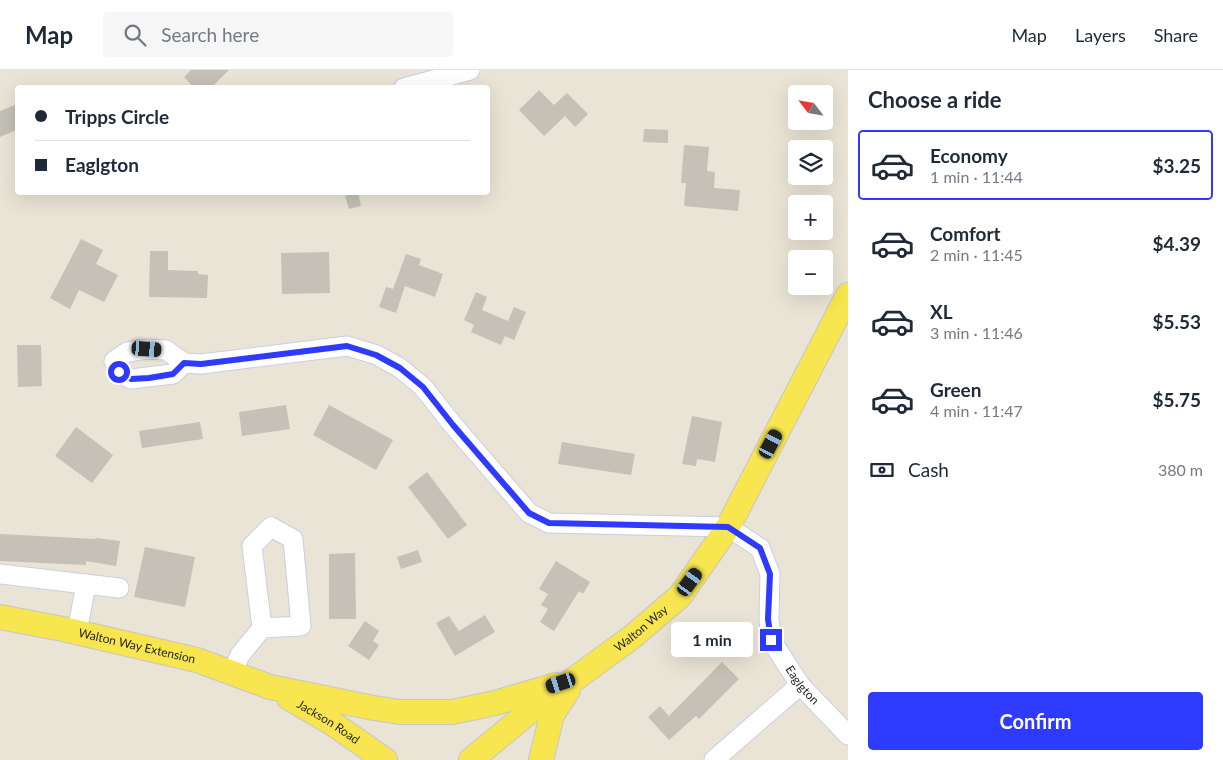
<!DOCTYPE html>
<meta charset="utf-8">
<style>
body{margin:0;font-family:Lato,sans-serif;background:#f6f6f7;color:#1f2937;height:100vh;display:flex;flex-direction:column;font-size:19px;white-space:nowrap}
*{box-sizing:border-box;margin:0}
p{font-size:16px;color:#747a83}
.icon{flex:none;width:28px;height:28px;fill:none;stroke:currentColor;stroke-width:2;stroke-linecap:round;stroke-linejoin:round}
.map{position:relative;flex:1;overflow:hidden}
.drawer{display:flex;flex-direction:column;background:#fff;width:375px}
.drawer>*{flex:none}
.guide{position:absolute;left:15px;top:15px;width:475px;height:110px;border-radius:5px;box-shadow:0 5px 20px #0002;display:grid;align-content:center;height:110px;padding:0 20px;background:#fff}
.needle{width:32px;rotate:301deg}
.fabs{position:absolute;left:788px;top:15px;display:grid;gap:10px}
.fabs a{display:grid;place-items:center;width:45px;height:45px;border-radius:5px;background:#fff;box-shadow:0 5px 20px #0002;font-size:25px}
.end{position:absolute;width:22px;height:22px;margin:-11px;border:6px solid #2f3aff;background:#fff;box-shadow:0 0 0 2px #fff}
.from{border-radius:50%}
.bubble{position:absolute;height:35px;border-radius:5px;background:#fff;box-shadow:0 5px 20px #0002;font-size:16px;font-weight:700;line-height:35px;text-align:center}
.car{position:absolute;width:15px;height:30px;margin:-15px -8px;border-radius:6px;box-shadow:0 0 4px 1px #0007;background:linear-gradient(#222 24%,#8ab4d8 0 40%,#222 0 76%,#8ab4d8 0 86%,#222 0)}
.guide b{display:flex;align-items:center;gap:18px;height:48px;font-size:19px}
.guide b+b{border-top:1px solid #e0e1e3}
.guide i{width:12px;height:12px;background:#1f2937}
ul{padding:0;list-style:none}
li{display:flex;align-items:center;gap:15px;height:70px;margin:0 10px 8px;padding:0 10px;border:2px solid transparent;border-radius:5px}
li div{flex:1}
li b{display:block;font-size:19px}
li em{font-style:normal;font-weight:700}
li.active{border-color:#2f3aff}
li>.icon{width:45px;height:45px;stroke-width:1.5}
h2{padding:0 20px;font-size:22px;line-height:60px}
.pay{display:flex;align-items:center;gap:12px;height:55px;padding:0 20px;font-size:19px}
.pay p{margin-inline-start:auto}
.button{display:flex;gap:10px;margin-top:auto;padding:10px 20px}
.button a{flex:1;height:58px;border-radius:5px;background:#2f3aff;color:#fff;font-size:20px;font-weight:700;line-height:58px;text-align:center}
header{display:flex;align-items:center;gap:30px;box-sizing:border-box;height:70px;padding:0 25px;background:#fff;border-bottom:1px solid #e0e1e3}
header strong{font-size:24px}
nav{display:flex;gap:28px;margin-inline-start:auto;font-size:18px}
.search{width:350px;height:45px;background:#f6f6f7;display:flex;align-items:center;gap:12px;box-sizing:border-box;padding:0 18px;border-radius:5px;color:#747a83;font-size:19px}
main{display:flex;flex:1;min-height:0}
.map>svg:first-child{display:block}
</style>
<header>
<strong>Map</strong>
<div class="search"><svg class="icon" aria-label="search" viewBox="0 0 24 24"><circle cx="10" cy="10" r="6"/><path d="M15 15l6 6"/></svg>Search here</div>
<nav><a>Map</a><a>Layers</a><a>Share</a></nav>
</header>
<main>
<div class="map">
<svg width="848" height="690" viewBox="0 0 848 690">
<rect width="100%" height="100%" fill="#eae4d6"/>
<g fill="#c5c1b7">
<path d="M 191,0 L 229,0 L 211,18 L 194,18 L 184,7 Z"/>
<path d="M 539,20 L 554,35 L 567,23 L 588,44 L 575,57 L 565,46 L 544,66 L 519,40 Z"/>
<path d="M 18,34 L 18,59 L 0,67 L 0,41 Z"/>
<path d="M 644,59 L 668,60 L 668,73 L 643,72 Z"/>
<path d="M 684,75 L 709,77 L 707,101 L 715,102 L 714,118 L 740,120 L 738,141 L 684,136 L 686,113 L 681,113 Z"/>
<path d="M 358,122 L 361,136 L 349,139 L 345,126 Z"/>
<path d="M 81,169 L 103,180 L 96,194 L 118,205 L 104,232 L 79,220 L 70,239 L 50,228 Z"/>
<path d="M 150,181 L 168,181 L 168,200 L 198,201 L 198,204 L 208,205 L 207,228 L 149,227 Z"/>
<path d="M 329,182 L 330,223 L 282,224 L 281,183 Z"/>
<path d="M 406,184 L 421,189 L 419,195 L 443,204 L 435,227 L 405,216 L 396,243 L 379,237 L 386,217 L 393,219 Z"/>
<path d="M 476,222 L 487,227 L 482,240 L 508,251 L 514,237 L 526,242 L 514,270 L 505,266 L 501,275 L 471,262 L 474,255 L 464,250 Z"/>
<path d="M 17,275 L 41,275 L 42,316 L 18,317 Z"/>
<path d="M 286,335 L 290,359 L 242,366 L 239,342 Z"/>
<path d="M 329,335 L 393,370 L 376,400 L 313,365 Z"/>
<path d="M 692,346 L 722,352 L 715,392 L 697,389 L 696,396 L 682,394 Z"/>
<path d="M 200,352 L 203,369 L 142,378 L 139,361 Z"/>
<path d="M 76,357 L 113,385 L 92,413 L 55,386 Z"/>
<path d="M 562,372 L 635,384 L 631,405 L 558,394 Z"/>
<path d="M 427,402 L 467,455 L 448,469 L 408,417 Z"/>
<path d="M 0,464 L 96,469 L 96,468 L 120,471 L 116,496 L 86,491 L 86,495 L 0,491 Z"/>
<path d="M 145,477 L 195,487 L 185,537 L 134,527 Z"/>
<path d="M 418,480 L 422,492 L 401,499 L 397,487 Z"/>
<path d="M 355,483 L 356,549 L 329,549 L 329,484 Z"/>
<path d="M 556,491 L 590,512 L 583,524 L 579,521 L 554,561 L 540,552 L 548,539 L 541,535 L 548,524 L 539,519 Z"/>
<path d="M 485,545 L 495,562 L 455,586 L 436,553 L 449,546 L 459,561 Z"/>
<path d="M 365,551 L 379,561 L 373,571 L 379,575 L 369,590 L 348,576 Z"/>
<path d="M 722,592 L 739,609 L 699,649 L 696,646 L 669,670 L 648,647 L 660,636 L 669,646 Z"/>
</g>
<g fill="none" stroke-linecap="round" stroke-linejoin="round">
<defs>
<g id="minor">
<path d="M 404,18 L 470,0"/>
<path id="s1" d="M 184,293 L 173,304 L 131,309 L 119,302 L 114,291 L 127,282 L 147,279 L 166,280 L 184,293 L 201,294 L 347,276 L 377,285 L 400,298 L 423,317 L 453,355 L 529,443 L 549,453 L 728,457 L 760,478 L 770,504 L 769,549 L 771,570 L 800,615 L 848,665"/>
<path d="M 0,504 L 119,518"/>
<path d="M 77,562 L 86,514"/>
<path d="M 232,603 L 240,585 L 262,558 L 252,476 L 271,457 L 293,469 L 301,556 L 262,558"/>
<path d="M 714,690 L 800,615"/>
</g>
<g id="major">
<path id="s2" d="M 0,547 L 63,559 L 197,590 L 270,617 L 374,638 L 400,642 L 452,642 L 495,633 L 556,615"/>
<path id="s3" d="M 289,628 L 332,653 L 385,690"/>
<path id="s4" d="M 471,690 L 524,646 L 632,567 L 680,526 L 728,457 L 848,225"/>
<path d="M 541,690 L 552,645 L 568,620"/>
</g>
</defs>
<use href="#minor" stroke="#cccde1" stroke-width="21"/>
<use href="#major" stroke="#c7c7c7" stroke-width="26"/>
<use href="#minor" stroke="#fff" stroke-width="19"/>
<use href="#major" stroke="#f7e64f" stroke-width="24"/>
</g>
<g fill="none" stroke-linecap="round" stroke-linejoin="round">
<path stroke="#2f3aff" stroke-width="6" d="M 119,302 L 131,309 L 149,308 L 173,304 L 184,293 L 201,294 L 347,276 L 376,285 L 400,298 L 423,317 L 453,355 L 529,443 L 549,453 L 728,457 L 760,478 L 770,504 L 768,549 L 771,570"/>
</g>
<g text-anchor="middle" stroke-width="4" stroke-linejoin="round" paint-order="stroke">
<g font-size="12" fill="#262626" stroke="#fff">
<text dy="4" stroke="none"><textPath href="#s4" startOffset="215">Walton Way</textPath></text>
<text dy="4" stroke="none"><textPath href="#s2" startOffset="140">Walton Way Extension</textPath></text>
<text dy="4" stroke="none"><textPath href="#s1" startOffset="966">Eaglgton</textPath></text>
<text dy="4" stroke="none"><textPath href="#s3" startOffset="46">Jackson Road</textPath></text>
</g>
</g>
</svg>
<div class="fabs">
<a><svg class="needle" viewBox="-14 -14 28 28"><path d="M0-13l5 13h-10z" fill="#e53935"/><path d="M0 13l5-13h-10z" fill="#747a83"/></svg></a>
<a><svg class="icon" aria-label="layers" viewBox="0 0 24 24"><path d="M12 4l9 5-9 5-9-5zM3 14l9 5 9-5"/></svg></a>
<a>+</a>
<a>−</a>
</div>
<i class="end from" style="left:119px;top:302px"></i>
<i class="end" style="left:771px;top:570px"></i>
<div class="bubble" style="left:671px;top:552px;width:82px">1 min</div>
<i class="car" style="left:147px;top:279px;rotate:94deg"></i>
<i class="car" style="left:771px;top:374px;rotate:28deg"></i>
<i class="car" style="left:690px;top:512px;rotate:36deg"></i>
<i class="car" style="left:561px;top:613px;rotate:252deg"></i>
<div class="guide">
<b><i class="from"></i>Tripps Circle</b>
<b><i></i>Eaglgton</b>
</div>
</div>
<section class="drawer">
<h2>Choose a ride</h2>
<ul>
<li class="active"><svg class="icon" aria-label="car" viewBox="0 0 24 24"><path d="M5 17H2v-5l4-1 3-4h7l3 4 3 1v5h-3M9 17h6M6 11h13"/><circle cx="7" cy="17" r="2"/><circle cx="17" cy="17" r="2"/></svg><div><b>Economy</b><p>1 min · 11:44</p></div><em>$3.25</em></li>
<li><svg class="icon" aria-label="car" viewBox="0 0 24 24"><path d="M5 17H2v-5l4-1 3-4h7l3 4 3 1v5h-3M9 17h6M6 11h13"/><circle cx="7" cy="17" r="2"/><circle cx="17" cy="17" r="2"/></svg><div><b>Comfort</b><p>2 min · 11:45</p></div><em>$4.39</em></li>
<li><svg class="icon" aria-label="car" viewBox="0 0 24 24"><path d="M5 17H2v-5l4-1 3-4h7l3 4 3 1v5h-3M9 17h6M6 11h13"/><circle cx="7" cy="17" r="2"/><circle cx="17" cy="17" r="2"/></svg><div><b>XL</b><p>3 min · 11:46</p></div><em>$5.53</em></li>
<li><svg class="icon" aria-label="car" viewBox="0 0 24 24"><path d="M5 17H2v-5l4-1 3-4h7l3 4 3 1v5h-3M9 17h6M6 11h13"/><circle cx="7" cy="17" r="2"/><circle cx="17" cy="17" r="2"/></svg><div><b>Green</b><p>4 min · 11:47</p></div><em>$5.75</em></li>
</ul>
<div class="pay"><svg class="icon" aria-label="cash" viewBox="0 0 24 24"><path d="M3 7h18v10H3z"/><circle cx="12" cy="12" r="2"/></svg>Cash<p>380 m</p></div>
<div class="button"><a>Confirm</a></div>
</section>
</main>
